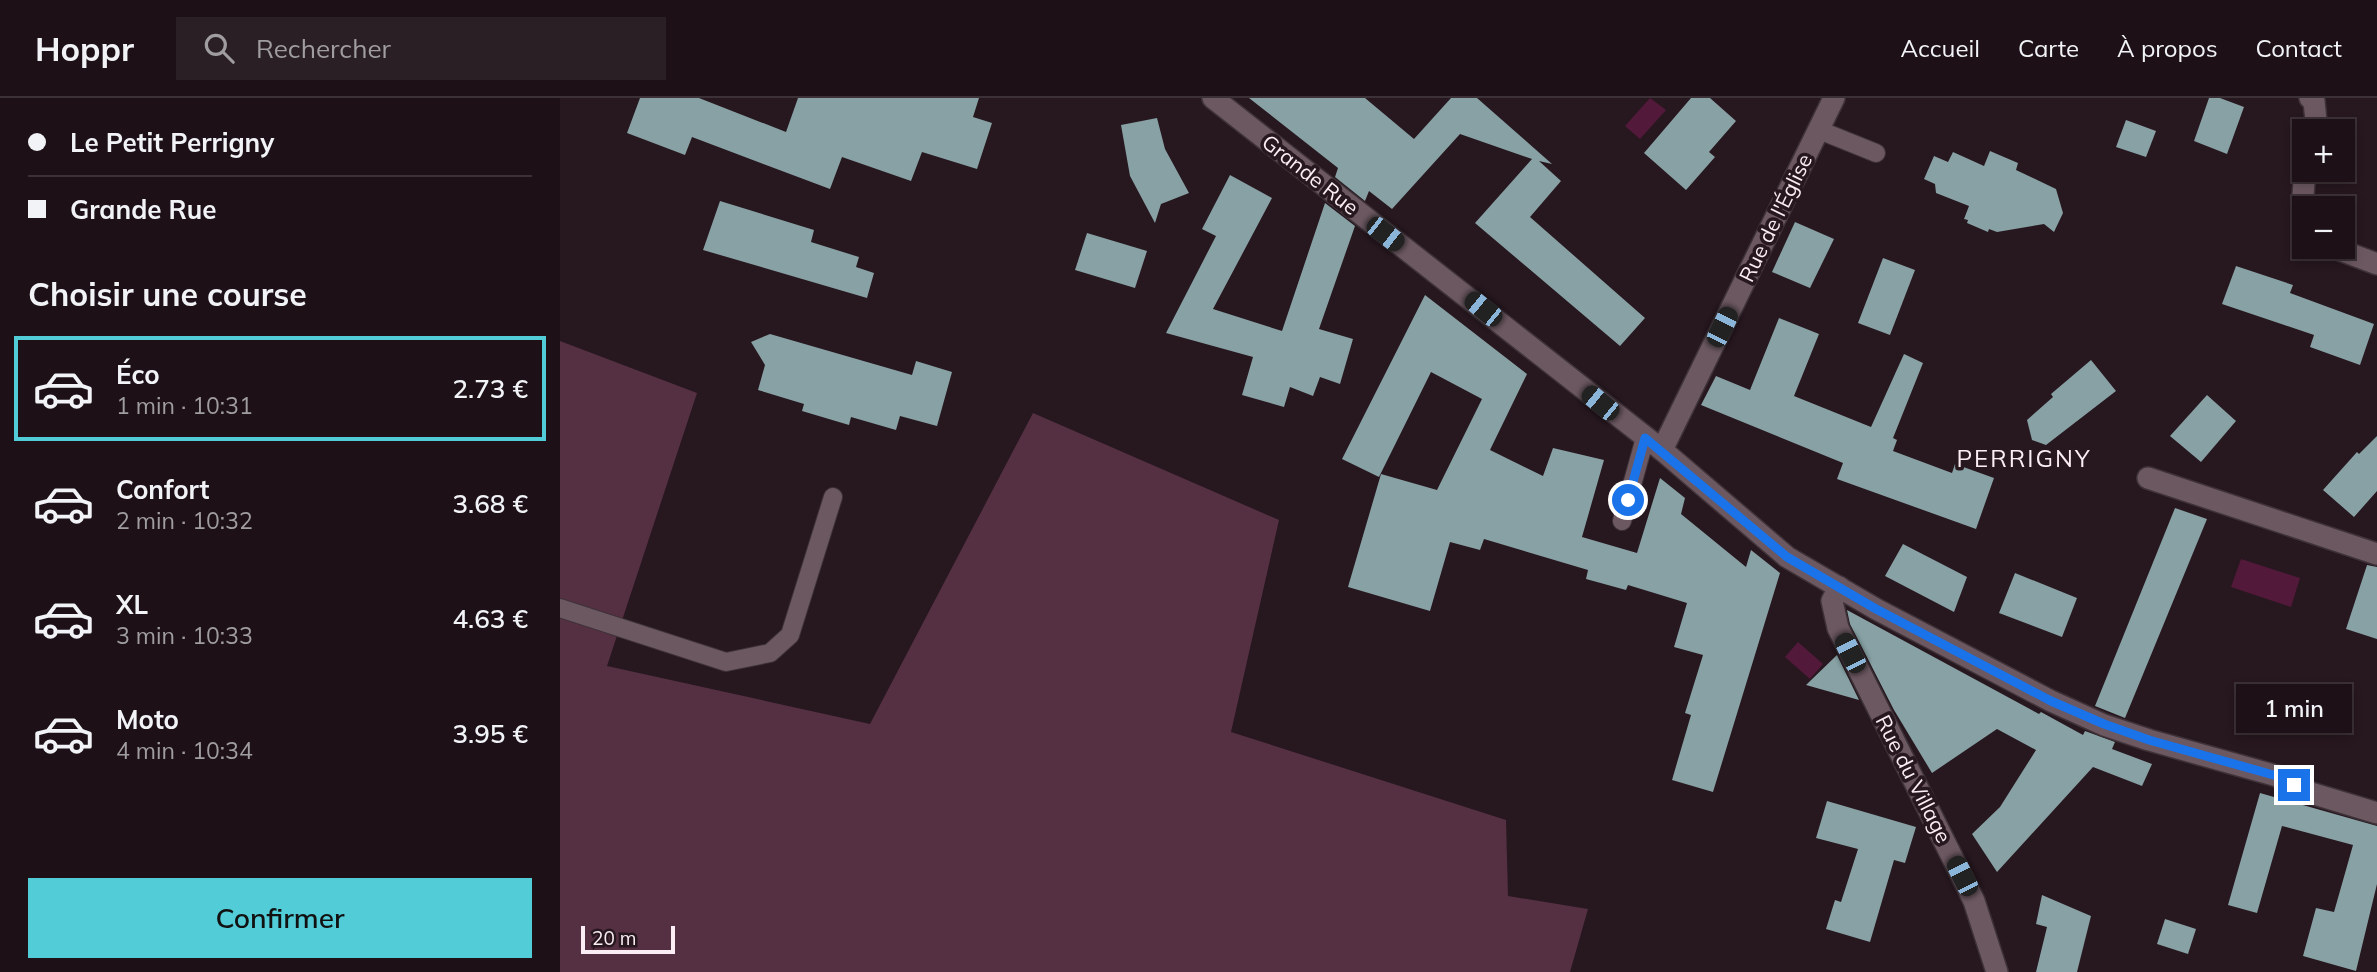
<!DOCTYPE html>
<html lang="fr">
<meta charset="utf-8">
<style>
body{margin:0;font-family:Mulish,sans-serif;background:#2a1f24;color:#f1f3f6;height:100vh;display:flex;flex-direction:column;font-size:26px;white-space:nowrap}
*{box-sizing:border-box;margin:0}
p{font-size:23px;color:#a09da1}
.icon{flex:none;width:38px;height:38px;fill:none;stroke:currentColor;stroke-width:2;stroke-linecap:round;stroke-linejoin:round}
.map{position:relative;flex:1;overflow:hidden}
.drawer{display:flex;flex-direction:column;background:#1d1117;width:560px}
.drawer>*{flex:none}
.top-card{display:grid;align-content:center;height:154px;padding:0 28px;background:#1d1117}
.fabs{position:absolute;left:1732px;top:21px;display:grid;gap:14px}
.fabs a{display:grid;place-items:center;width:63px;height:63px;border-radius:0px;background:#1d1117;box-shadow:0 4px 10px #0003,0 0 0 2px #3b3136;font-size:35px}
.scale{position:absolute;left:21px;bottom:18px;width:94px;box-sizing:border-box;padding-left:7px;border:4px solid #faeef4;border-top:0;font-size:19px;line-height:24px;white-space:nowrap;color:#faeef4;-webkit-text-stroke:5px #27171f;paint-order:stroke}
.end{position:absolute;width:32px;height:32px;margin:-16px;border:9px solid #1a73e8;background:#fff;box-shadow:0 0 0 4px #fff}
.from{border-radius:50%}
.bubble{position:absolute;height:49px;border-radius:0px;background:#1d1117;box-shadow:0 4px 10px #0003,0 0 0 2px #3b3136;font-size:23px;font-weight:600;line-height:49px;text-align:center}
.car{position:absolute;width:21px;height:42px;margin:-21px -10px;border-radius:9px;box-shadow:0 0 5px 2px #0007;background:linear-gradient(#222 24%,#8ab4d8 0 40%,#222 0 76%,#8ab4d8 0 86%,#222 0)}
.top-card b{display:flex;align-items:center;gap:24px;height:66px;font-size:26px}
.top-card b+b{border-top:2px solid #3b3136}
.top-card i{width:18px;height:18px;background:#f1f3f6}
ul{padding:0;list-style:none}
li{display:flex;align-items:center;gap:21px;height:105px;margin:0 14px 10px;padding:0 14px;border:4px solid transparent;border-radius:0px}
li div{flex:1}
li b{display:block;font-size:26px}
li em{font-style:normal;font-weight:600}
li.on{border-color:#52ccd6}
li>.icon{width:63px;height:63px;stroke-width:1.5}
h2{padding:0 28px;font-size:32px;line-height:84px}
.cta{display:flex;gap:14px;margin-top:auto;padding:14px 28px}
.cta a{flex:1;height:80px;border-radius:0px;background:#52ccd6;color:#111;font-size:28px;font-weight:600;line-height:80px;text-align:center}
header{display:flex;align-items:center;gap:42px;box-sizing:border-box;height:98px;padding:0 35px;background:#1d1117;border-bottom:2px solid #3b3136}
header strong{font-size:33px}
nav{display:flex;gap:38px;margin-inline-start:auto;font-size:24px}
.search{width:490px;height:63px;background:#2a1f24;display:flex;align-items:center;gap:18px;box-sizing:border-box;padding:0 24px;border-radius:0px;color:#a09da1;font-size:26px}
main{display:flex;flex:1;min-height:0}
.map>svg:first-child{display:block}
</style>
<header>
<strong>Hoppr</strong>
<div class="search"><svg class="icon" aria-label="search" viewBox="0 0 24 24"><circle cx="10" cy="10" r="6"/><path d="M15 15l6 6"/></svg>Rechercher</div>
<nav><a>Accueil</a><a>Carte</a><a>À propos</a><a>Contact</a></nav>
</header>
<main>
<section class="drawer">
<div class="top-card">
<b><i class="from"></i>Le Petit Perrigny</b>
<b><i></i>Grande Rue</b>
</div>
<h2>Choisir une course</h2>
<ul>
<li class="on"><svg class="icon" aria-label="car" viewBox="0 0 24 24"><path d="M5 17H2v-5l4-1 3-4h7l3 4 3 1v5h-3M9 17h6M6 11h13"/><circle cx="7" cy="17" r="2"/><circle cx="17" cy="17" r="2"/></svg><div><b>Éco</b><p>1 min · 10:31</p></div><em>2.73 €</em></li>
<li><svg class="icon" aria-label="car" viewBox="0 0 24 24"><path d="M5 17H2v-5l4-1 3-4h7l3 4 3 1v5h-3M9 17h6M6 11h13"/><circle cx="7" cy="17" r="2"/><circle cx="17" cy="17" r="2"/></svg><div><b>Confort</b><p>2 min · 10:32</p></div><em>3.68 €</em></li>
<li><svg class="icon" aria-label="car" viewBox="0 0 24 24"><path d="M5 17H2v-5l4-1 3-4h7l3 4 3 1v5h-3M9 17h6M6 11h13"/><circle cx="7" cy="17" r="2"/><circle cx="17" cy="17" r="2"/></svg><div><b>XL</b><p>3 min · 10:33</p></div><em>4.63 €</em></li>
<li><svg class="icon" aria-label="car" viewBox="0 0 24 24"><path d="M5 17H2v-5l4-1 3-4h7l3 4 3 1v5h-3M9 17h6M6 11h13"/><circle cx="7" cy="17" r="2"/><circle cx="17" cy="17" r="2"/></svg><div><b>Moto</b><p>4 min · 10:34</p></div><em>3.95 €</em></li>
</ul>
<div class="cta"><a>Confirmer</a></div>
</section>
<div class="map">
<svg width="1817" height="874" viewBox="0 0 1817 874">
<rect width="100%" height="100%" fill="#27171f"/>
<path fill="#543042" d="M 0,243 L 137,295 L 47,568 L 310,626 L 473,315 L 719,422 L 671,634 L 946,722 L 948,798 L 1028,811 L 1010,874 L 0,874 Z"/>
<g fill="#53193a">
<path d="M 1090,0 L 1106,12 L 1080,41 L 1065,28 Z"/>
<path d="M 1681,461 L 1740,480 L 1731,509 L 1671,489 Z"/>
<path d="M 1238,544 L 1263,566 L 1250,581 L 1225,559 Z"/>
</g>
<g fill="#87a1a4">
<path d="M 80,0 L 139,0 L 226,34 L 238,0 L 419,0 L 413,19 L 432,25 L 417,71 L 362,54 L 351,83 L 282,59 L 270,91 L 132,39 L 125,57 L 67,35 Z"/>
<path d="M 689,0 L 805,0 L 854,41 L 891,0 L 917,0 L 992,66 L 979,63 L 1001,83 L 970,119 L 1085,220 L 1060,248 L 915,125 L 972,61 L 900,36 L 832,111 L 809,93 L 805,103 L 775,79 L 778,70 Z"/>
<path d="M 1131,0 L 1150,0 L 1176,23 L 1149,54 L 1155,59 L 1126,92 L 1084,55 Z"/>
<path d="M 1649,0 L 1660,0 L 1684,9 L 1667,56 L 1634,43 Z"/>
<path d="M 597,20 L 605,51 L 629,95 L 601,106 L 595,125 L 570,78 L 561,27 Z"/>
<path d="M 1566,22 L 1596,33 L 1586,59 L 1556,49 Z"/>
<path d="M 1430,53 L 1458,65 L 1456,72 L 1496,91 L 1503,115 L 1494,134 L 1484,126 L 1437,134 L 1429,131 L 1428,134 L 1407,125 L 1408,122 L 1404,121 L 1409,108 L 1376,95 L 1375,86 L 1364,81 L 1374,58 L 1388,64 L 1393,54 L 1424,68 Z"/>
<path d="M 670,77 L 712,100 L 653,211 L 722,233 L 765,105 L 795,128 L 759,231 L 793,241 L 780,286 L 760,279 L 753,298 L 730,289 L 724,309 L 682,297 L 693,259 L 606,235 L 656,138 L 642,131 Z"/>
<path d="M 160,103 L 254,132 L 251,144 L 299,159 L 296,169 L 314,175 L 307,200 L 143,152 Z"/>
<path d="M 1235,124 L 1274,141 L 1250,190 L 1212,174 Z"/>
<path d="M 527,135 L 587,153 L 575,190 L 515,172 Z"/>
<path d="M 1323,160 L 1355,172 L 1330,237 L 1298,225 Z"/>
<path d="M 1676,168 L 1733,187 L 1730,195 L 1814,226 L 1800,267 L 1750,249 L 1754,237 L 1662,206 Z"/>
<path d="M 865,197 L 967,276 L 930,352 L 983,378 L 993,350 L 1044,362 L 1022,439 L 1077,455 L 1100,380 L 1125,400 L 1121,416 L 1186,469 L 1191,452 L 1220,475 L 1153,694 L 1112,682 L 1131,617 L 1125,615 L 1143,557 L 1114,549 L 1127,505 L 1068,487 L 1066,492 L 1026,481 L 1028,472 L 924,441 L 920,452 L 890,444 L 870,513 L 788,489 L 821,376 L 877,392 L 922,301 L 871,274 L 819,379 L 782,361 Z"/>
<path d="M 1219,220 L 1259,236 L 1234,298 L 1311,329 L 1344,256 L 1363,265 L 1333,340 L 1337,342 L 1333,353 L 1392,375 L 1395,366 L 1434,380 L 1416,431 L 1277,381 L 1283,365 L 1141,307 L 1156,278 L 1190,292 Z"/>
<path d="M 210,236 L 352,277 L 356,263 L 392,274 L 377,328 L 340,318 L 336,332 L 291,319 L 289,327 L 242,313 L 244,306 L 198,292 L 205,267 L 191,244 Z"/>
<path d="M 1531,262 L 1556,293 L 1486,347 L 1472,342 L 1467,322 L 1493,299 L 1491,296 Z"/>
<path d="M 1647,297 L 1676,323 L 1641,364 L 1610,338 Z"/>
<path d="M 1817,338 L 1817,393 L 1794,419 L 1763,392 L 1797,354 L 1799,356 Z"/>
<path d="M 1615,410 L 1647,421 L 1565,620 L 1535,608 Z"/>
<path d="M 1343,446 L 1407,479 L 1394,514 L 1325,478 Z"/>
<path d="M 1807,467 L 1817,469 L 1817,541 L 1786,531 Z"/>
<path d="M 1455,475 L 1517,500 L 1502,539 L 1439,515 Z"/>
<path d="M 1287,512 L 1479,616 L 1481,614 L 1523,637 L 1525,633 L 1555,644 L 1552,651 L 1592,666 L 1582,688 L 1533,669 L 1437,774 L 1412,736 L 1440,709 L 1476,652 L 1437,631 L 1372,675 L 1334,612 L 1290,526 Z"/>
<path d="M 1277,557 L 1299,602 L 1246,587 Z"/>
<path d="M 1700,695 L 1817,728 L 1817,786 L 1796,873 L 1743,858 L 1756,810 L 1774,814 L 1793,747 L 1722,728 L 1697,815 L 1668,807 Z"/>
<path d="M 1267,703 L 1356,729 L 1345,765 L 1334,762 L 1310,844 L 1266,831 L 1275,802 L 1281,804 L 1298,751 L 1256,740 Z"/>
<path d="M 1482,797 L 1531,818 L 1517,874 L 1476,874 L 1487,829 L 1476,826 Z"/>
<path d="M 1605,821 L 1636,831 L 1628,856 L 1597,846 Z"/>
</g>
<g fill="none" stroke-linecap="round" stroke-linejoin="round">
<defs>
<g id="lane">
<path d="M 1259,32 L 1316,55"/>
<path d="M 1062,423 L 1085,340"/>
<path d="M 0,510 L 166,564 L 210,555 L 230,537 L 273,399"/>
</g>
<g id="street">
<path d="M 1750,0 L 1754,3 L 1757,33"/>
<path d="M 1745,115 L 1742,110 L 1745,72"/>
<path d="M 1772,149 L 1817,166"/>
<path d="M 1102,352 L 1274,0"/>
<path d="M 1588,380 L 1817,456"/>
<path d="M 1279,489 L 1272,503 L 1278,530 L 1414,803 L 1437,874"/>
</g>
<path id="secondary" d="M 653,0 L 1102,352 L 1227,459 L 1316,511 L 1491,603 L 1544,627 L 1589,642 L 1717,678 L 1751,695 L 1817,715"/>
</defs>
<use href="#lane" stroke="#3e3238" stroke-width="20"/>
<use href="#street" stroke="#3e3238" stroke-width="24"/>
<use href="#secondary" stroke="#3e3238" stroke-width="24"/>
<use href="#lane" stroke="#6c5861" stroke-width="18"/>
<use href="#street" stroke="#6c5861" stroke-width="21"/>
<use href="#secondary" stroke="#6c5861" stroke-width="21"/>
</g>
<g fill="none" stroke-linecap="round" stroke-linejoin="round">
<path stroke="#1a73e8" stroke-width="9" d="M 1068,402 L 1085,340 L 1227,459 L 1316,511 L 1491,603 L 1544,626 L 1589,642 L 1717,678 L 1734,687"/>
</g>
<g text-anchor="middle" stroke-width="7" stroke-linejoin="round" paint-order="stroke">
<g font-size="21" fill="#faeef4" stroke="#27171f">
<text transform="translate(750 77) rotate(38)" y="7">Grande Rue</text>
<text transform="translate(1216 120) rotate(-64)" y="7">Rue de l'Église</text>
<text transform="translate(1353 681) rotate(63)" y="7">Rue du Village</text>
</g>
<g font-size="24" letter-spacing="2" fill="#faeef4" stroke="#27171f">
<text x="1464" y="369">PERRIGNY</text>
</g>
</g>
</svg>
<div class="fabs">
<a>+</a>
<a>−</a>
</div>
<div class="scale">20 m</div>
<i class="end from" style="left:1068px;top:402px"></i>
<i class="end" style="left:1734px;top:687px"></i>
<div class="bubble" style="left:1676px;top:586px;width:116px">1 min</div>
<i class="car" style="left:825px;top:136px;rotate:128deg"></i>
<i class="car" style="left:923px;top:211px;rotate:309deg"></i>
<i class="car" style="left:1162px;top:229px;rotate:26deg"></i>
<i class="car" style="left:1040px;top:305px;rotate:309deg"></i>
<i class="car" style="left:1290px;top:555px;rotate:333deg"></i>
<i class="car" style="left:1402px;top:778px;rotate:333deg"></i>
</div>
</main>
